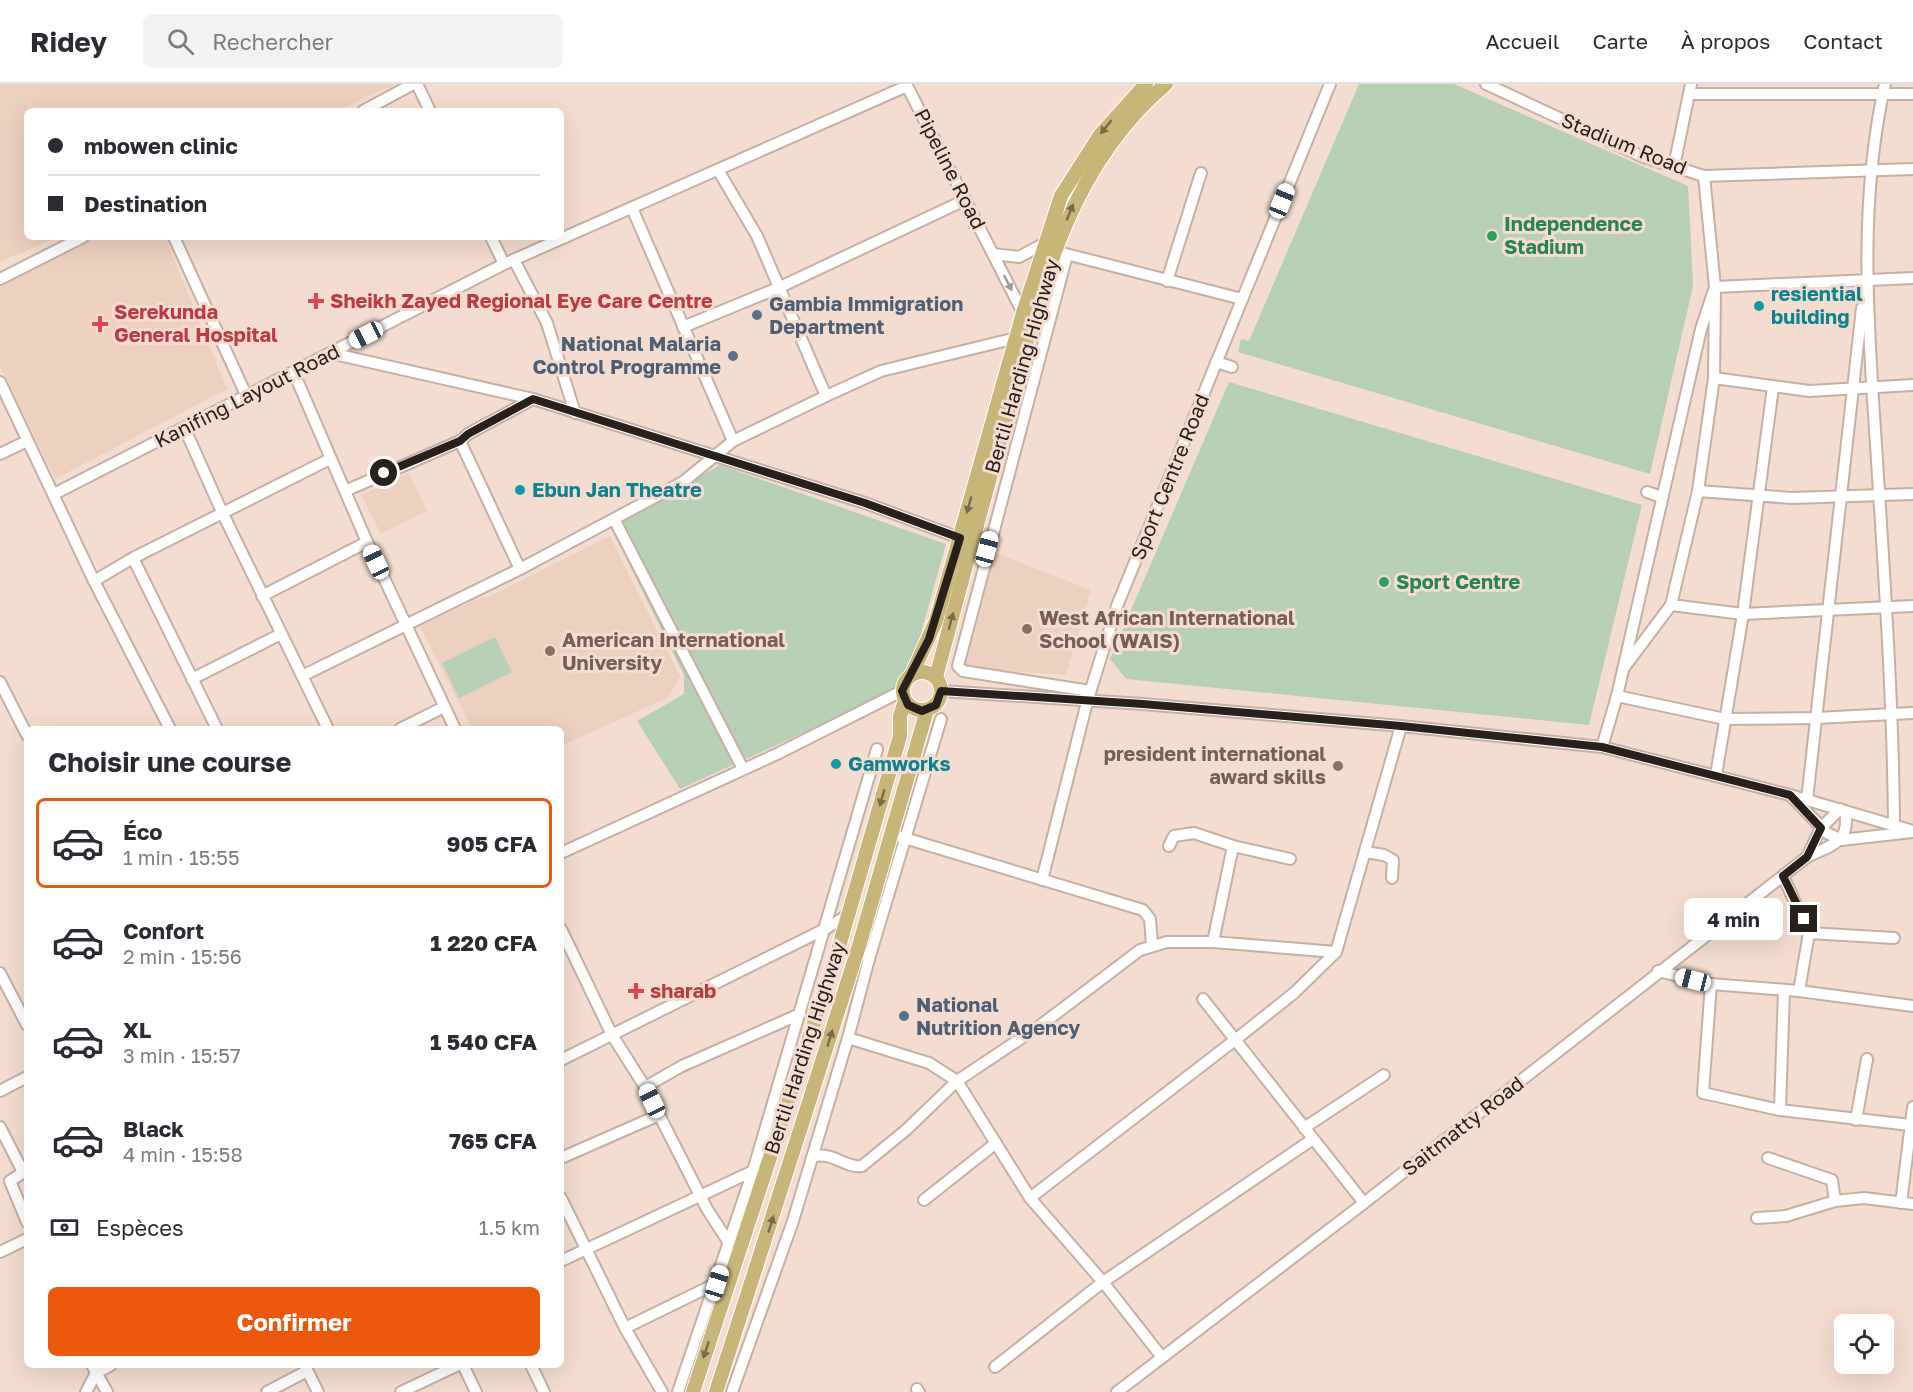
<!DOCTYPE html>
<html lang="fr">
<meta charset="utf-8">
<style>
body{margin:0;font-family:"Golos Text",sans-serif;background:#f2f2f3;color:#2b2b33;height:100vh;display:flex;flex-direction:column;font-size:22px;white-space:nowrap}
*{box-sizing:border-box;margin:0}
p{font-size:20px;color:#7c7c81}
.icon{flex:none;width:33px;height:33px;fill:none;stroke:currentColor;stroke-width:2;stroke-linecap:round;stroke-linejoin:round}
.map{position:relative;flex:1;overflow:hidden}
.drawer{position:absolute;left:24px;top:642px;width:540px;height:642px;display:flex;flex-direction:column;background:#fff;border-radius:9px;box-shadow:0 6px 24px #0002}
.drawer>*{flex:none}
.hud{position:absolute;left:24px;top:24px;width:540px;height:132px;border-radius:9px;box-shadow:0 6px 24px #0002;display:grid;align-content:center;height:132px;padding:0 24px;background:#fff}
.fabs{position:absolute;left:1834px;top:1230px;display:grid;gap:12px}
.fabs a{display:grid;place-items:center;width:60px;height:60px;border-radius:9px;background:#fff;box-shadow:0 6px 24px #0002;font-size:30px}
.end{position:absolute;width:27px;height:27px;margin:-14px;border:8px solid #29201c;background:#fff;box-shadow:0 0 0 3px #fff}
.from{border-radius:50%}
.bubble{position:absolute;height:42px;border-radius:9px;background:#fff;box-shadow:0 6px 24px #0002;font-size:20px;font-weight:700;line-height:42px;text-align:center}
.car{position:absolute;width:18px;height:36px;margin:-18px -9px;border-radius:8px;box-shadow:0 0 4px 2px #0007;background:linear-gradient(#fff 24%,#345 0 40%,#fff 0 76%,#345 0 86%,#fff 0)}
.hud b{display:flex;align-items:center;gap:21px;height:57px;font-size:22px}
.hud b+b{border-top:2px solid #e1e1e2}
.hud i{width:15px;height:15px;background:#2b2b33}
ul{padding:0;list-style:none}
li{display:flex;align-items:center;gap:18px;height:90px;margin:0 12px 9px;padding:0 12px;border:3px solid transparent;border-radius:9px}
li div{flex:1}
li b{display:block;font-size:22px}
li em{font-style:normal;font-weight:700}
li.current{border-color:#ea580c}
li>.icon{width:54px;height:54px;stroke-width:1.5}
h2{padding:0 24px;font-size:27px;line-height:72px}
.pay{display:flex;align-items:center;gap:15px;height:66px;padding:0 24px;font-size:22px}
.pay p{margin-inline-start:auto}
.primary-button{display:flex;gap:12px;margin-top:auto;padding:12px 24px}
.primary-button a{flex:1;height:69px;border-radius:9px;background:#ea580c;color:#fff;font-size:24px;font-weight:700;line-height:69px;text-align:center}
header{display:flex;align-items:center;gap:36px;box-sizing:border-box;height:84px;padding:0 30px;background:#fff;border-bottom:2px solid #e1e1e2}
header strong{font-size:28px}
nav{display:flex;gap:33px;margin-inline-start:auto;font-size:21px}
.search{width:420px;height:54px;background:#f2f2f3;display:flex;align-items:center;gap:15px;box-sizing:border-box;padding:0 21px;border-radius:9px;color:#7c7c81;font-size:22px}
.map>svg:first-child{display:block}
</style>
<header>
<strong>Ridey</strong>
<div class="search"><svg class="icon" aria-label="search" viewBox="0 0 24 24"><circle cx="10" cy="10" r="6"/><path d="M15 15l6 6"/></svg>Rechercher</div>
<nav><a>Accueil</a><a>Carte</a><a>À propos</a><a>Contact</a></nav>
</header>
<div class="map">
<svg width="1913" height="1308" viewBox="0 0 1913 1308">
<rect width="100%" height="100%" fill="#f4ddd0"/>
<g fill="#eed0bf">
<path d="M 0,0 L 396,0 L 336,27 L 27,27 L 27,153 L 57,153 L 0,178 Z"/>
<path d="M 95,153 L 165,153 L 227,305 L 55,395 L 0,282 L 0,198 Z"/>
<path d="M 409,389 L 427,427 L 381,450 L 361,411 Z"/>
<path d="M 610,452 L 680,592 L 669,613 L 561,662 L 561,645 L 472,645 L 420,542 L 480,514 L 488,513 Z"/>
<path d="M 995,469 L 1091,506 L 1066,591 L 965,584 Z"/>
</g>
<g fill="#b7cfb5">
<path d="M 1359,0 L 1454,0 L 1688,102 L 1693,202 L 1650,390 L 1238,268 L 1241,255 L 1249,257 Z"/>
<path d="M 1229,298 L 1642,421 L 1589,641 L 1126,595 L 1110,575 Z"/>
<path d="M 720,381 L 946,460 L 906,602 L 680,705 L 637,637 L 684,610 L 684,591 L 611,444 Z"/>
<path d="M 495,553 L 512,588 L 459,614 L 442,579 Z"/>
</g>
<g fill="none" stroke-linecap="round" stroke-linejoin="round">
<defs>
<g id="minor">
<path d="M 417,0 L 430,27"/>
<path d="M 906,0 L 1023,229"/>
<path d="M 1486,0 L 1641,72 L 1704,92 L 1913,85"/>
<path d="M 1885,0 C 1858,119 1868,241 1876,361 C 1884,488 1893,614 1894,741"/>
<path d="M 1691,10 L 1913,10"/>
<path d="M 363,27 L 413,0"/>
<path d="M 1674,82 L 1691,0"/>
<path d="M 718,86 L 757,152 L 826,312"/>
<path d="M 632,124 L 733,357"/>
<path d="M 174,153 L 247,313"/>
<path d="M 491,153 L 504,180"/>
<path d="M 1062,169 L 1242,215"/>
<path d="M 993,170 L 1019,173 L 1045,159"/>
<path d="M 1067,171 L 958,582 L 963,587 L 1090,607"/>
<path d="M 514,176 L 547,239 L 575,329"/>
<path d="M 0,195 L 83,153"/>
<path d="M 1167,197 L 1201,89"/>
<path d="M 683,243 L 778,204 L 965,116"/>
<path d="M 330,269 L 533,315 L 865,419 L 960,454"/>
<path d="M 1216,278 L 1232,283"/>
<path d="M 294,289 L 367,458 L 455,645"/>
<path d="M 1714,294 L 1809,307 L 1913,301"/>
<path d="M 0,298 L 94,497 L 170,645"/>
<path d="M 185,345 L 222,428 L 328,645"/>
<path d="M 0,370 L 27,357"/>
<path d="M 345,407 L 460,357"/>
<path d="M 1698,407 L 1792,414 L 1913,410"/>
<path d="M 1647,408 L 1662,413"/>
<path d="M 54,410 L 504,180 L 907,2"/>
<path d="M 614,435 L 743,685"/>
<path d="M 133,474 L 217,645"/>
<path d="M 520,485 L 460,357 L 468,350 L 533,315"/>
<path d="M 94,497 L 133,474 L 330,375"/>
<path d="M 262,512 L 367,458"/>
<path d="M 1671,521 L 1743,530 L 1913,522"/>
<path d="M 1623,585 L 1671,521 L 1698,407 L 1714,294 L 1715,203 L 1913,194"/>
<path d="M 302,592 L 520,485 L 683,398 L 733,357 L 826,312 L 881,287 L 1016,254"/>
<path d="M 192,595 L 281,550"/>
<path d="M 0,598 L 27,651"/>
<path d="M 941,607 L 1143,620 L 1401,642 L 1602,663 L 1790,711 L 1913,747"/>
<path d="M 1617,612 L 1725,635 L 1816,634 L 1913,629"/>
<path d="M 400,645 L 444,623"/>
<path d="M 1602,663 L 1617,612 L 1701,245 L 1715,203 L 1704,92"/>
<path d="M 1716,691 L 1743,530 L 1773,303"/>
<path d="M 1790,711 L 1827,749 L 1841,756 L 1912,748"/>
<path d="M 1807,716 L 1862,224"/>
<path d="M 891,750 L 1143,826 L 1150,835 L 1152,861"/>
<path d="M 1169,762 L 1174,752 L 1194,749 L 1233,762 L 1213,858"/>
<path d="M 1233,762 L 1290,775"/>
<path d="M 1365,768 L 1384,771 L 1393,776 L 1392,794"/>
<path d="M 561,769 L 777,670 L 902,607"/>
<path d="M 1807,773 L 1821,744 L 1840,725"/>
<path d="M 1783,792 L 1809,849"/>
<path d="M 1042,796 L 1087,618 L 1117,522 L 1330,0"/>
<path d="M 561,845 L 612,951 L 645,1003 L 682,982 L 800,930"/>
<path d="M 869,875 L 941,635"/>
<path d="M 1658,887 L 1711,900 L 1799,907 L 1913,922"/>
<path d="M 0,889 L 27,941"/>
<path d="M 1711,900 L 1703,1009 L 1780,1026 L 1910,1041"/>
<path d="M 1799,907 L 1809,849 L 1894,854"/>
<path d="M 1203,915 L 1364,1119"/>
<path d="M 848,954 L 929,979 L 957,997 L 1030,1114 L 1103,1198 L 1161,1272"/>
<path d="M 561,976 L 825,845 L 848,831"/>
<path d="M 645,1003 L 707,1125 L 729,1159"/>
<path d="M 0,1007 L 27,993"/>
<path d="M 1780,1026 L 1784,907"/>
<path d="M 1856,1036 L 1867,975"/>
<path d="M 0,1043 L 23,1088"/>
<path d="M 1304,1044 L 1384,991"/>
<path d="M 814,1072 C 837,1069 844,1084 862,1082 L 906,1046 L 957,997 L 1041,941 L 1140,866 L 1167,858 L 1213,858 L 1336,868"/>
<path d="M 561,1074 L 659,1031"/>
<path d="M 1768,1074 L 1832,1096 L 1835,1117"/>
<path d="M 27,1086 L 10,1097 L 27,1138"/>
<path d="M 561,1114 L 625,1244 L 662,1308"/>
<path d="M 1030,1114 L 1235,956 L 1294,909 L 1336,868 L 1401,642"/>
<path d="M 924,1116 L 996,1059"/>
<path d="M 1901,1119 L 1913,1023"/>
<path d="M 1757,1134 L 1786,1132 L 1835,1117 L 1864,1114 L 1913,1120"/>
<path d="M 0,1168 L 27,1155"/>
<path d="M 561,1177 L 753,1087"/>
<path d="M 625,1244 L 717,1199"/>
<path d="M 92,1281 L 107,1308"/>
<path d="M 463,1281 L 476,1308"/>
<path d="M 531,1281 L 544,1308"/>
<path d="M 305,1282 L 318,1308"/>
<path d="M 995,1283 L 1103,1198 L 1313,1055"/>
<path d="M 917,1305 L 919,1308"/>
<path d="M 86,1308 L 96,1289 L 111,1281"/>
<path d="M 267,1308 L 307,1287"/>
<path d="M 401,1308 L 458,1281"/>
<path d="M 678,1308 L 753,1087 L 877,665"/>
<path d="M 732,1308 L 793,1137 L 848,954 L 869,875 L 859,862"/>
<path d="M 1117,1308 L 1364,1119 L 1807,773 C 1831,761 1851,759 1845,727"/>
</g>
<g id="major">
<circle cx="922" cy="607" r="19"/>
<path d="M 912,590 L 936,537 L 1023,229 L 1061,112 L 1100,51 L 1146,0"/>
<path d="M 936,593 C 958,510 981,426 1004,343 C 1038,218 1062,88 1166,0"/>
<path d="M 693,1308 L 838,866 L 900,652 L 900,632 L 905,617"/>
<path d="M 716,1308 L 859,862 L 927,626"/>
</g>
</defs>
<use href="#minor" stroke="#c6b0a3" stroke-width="14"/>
<use href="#major" stroke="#fff" stroke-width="16"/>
<use href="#minor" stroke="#fff" stroke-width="10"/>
<use href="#major" stroke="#c8b577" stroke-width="14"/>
</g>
<defs><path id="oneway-solid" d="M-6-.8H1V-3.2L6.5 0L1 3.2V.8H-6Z" transform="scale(1.5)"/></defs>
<g fill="#786a4a">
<use href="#oneway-solid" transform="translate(1106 43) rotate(129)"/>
<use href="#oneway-solid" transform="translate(1070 128) rotate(-68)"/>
<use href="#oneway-solid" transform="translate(969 421) rotate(106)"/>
<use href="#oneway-solid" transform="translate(951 537) rotate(-75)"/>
<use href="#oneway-solid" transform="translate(882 714) rotate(106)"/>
<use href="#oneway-solid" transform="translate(830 954) rotate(-73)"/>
<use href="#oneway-solid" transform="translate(771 1140) rotate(-73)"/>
<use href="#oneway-solid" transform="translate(706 1266) rotate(108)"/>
</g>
<use fill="#9f9b99" href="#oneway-solid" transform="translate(1008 199) rotate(63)"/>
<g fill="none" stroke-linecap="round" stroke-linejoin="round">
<path stroke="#29201c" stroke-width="8" d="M 384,389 L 460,357 L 468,350 L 533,315 L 865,419 L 960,454 L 929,555 L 902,607 L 908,621 L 922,627 L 936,621 L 941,607 L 1143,620 L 1401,642 L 1602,663 L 1790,711 L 1821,744 L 1807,773 L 1783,792 L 1804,835"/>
</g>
<g fill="#2e9e5b" stroke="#f4ddd0" stroke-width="2">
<circle cx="1492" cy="152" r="6"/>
<circle cx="1384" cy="498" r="6"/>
</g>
<g fill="#e0444e" stroke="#f4ddd0" stroke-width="2">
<path d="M313 208h6v6h6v6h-6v6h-6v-6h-6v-6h6z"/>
<path d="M97 231h6v6h6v6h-6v6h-6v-6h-6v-6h6z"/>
<path d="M633 898h6v6h6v6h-6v6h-6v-6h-6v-6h6z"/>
</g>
<g fill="#0f9aa8" stroke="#f4ddd0" stroke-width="2">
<circle cx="1759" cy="222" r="6"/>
<circle cx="520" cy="406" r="6"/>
<circle cx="836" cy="680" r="6"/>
</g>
<g fill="#5c6f8a" stroke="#f4ddd0" stroke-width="2">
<circle cx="757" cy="231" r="6"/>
<circle cx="733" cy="272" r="6"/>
<circle cx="904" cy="932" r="6"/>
</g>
<g fill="#8d6e63" stroke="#f4ddd0" stroke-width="2">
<circle cx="1027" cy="545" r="6"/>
<circle cx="550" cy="567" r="6"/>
<circle cx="1338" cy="682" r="6"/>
</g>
<g text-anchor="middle" stroke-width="6" stroke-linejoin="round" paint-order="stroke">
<g font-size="20" fill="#29201c" stroke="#f4ddd0">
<text transform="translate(1624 60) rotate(22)" y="7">Stadium Road</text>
<text transform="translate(950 85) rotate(63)" y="7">Pipeline Road</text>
<text transform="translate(1022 282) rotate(-74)" y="7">Bertil Harding Highway</text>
<text transform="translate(247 312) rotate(-27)" y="7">Kanifing Layout Road</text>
<text transform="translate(1170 393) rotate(-68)" y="7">Sport Centre Road</text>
<text transform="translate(805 964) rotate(-72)" y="7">Bertil Harding Highway</text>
<text transform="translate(1463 1042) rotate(-38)" y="7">Saitmatty Road</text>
</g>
<g font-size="20" font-weight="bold" fill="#27864d" stroke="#f4ddd0" text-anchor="start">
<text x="1504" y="147">Independence<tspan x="1504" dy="23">Stadium</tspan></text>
<text x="1396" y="505">Sport Centre</text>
</g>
<g font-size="20" font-weight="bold" fill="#0d838f" stroke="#f4ddd0" text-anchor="start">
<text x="1771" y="217">resiential<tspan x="1771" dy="23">building</tspan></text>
<text x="532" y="413">Ebun Jan Theatre</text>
<text x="848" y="687">Gamworks</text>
</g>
<g font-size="20" font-weight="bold" fill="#be3a42" stroke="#f4ddd0" text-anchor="start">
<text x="330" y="224">Sheikh Zayed Regional Eye Care Centre</text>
<text x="114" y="235">Serekunda<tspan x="114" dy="23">General Hospital</tspan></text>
<text x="650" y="914">sharab</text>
</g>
<g font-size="20" font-weight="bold" fill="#4e5e75" stroke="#f4ddd0" text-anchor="start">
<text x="769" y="227">Gambia Immigration<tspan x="769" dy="23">Department</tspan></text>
<text x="721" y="267" text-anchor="end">National Malaria<tspan x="721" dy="23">Control Programme</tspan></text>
<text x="916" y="928">National<tspan x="916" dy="23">Nutrition Agency</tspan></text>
</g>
<g font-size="20" font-weight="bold" fill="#785e54" stroke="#f4ddd0" text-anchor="start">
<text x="1039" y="541">West African International<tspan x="1039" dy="23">School (WAIS)</tspan></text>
<text x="562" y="563">American International<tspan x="562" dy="23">University</tspan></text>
<text x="1326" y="677" text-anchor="end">president international<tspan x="1326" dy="23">award skills</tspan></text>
</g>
</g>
</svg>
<div class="fabs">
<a><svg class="icon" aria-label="locate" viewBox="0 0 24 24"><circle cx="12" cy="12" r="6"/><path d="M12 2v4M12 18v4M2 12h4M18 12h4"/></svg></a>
</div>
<i class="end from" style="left:384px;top:389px"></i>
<i class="end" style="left:1804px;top:835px"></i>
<div class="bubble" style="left:1684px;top:814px;width:99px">4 min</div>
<i class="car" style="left:1282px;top:117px;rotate:22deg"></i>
<i class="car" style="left:366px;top:251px;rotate:243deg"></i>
<i class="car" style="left:987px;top:465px;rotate:15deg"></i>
<i class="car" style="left:376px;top:478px;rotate:335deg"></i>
<i class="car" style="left:1693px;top:896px;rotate:284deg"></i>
<i class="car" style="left:652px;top:1017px;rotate:334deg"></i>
<i class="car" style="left:717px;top:1199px;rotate:17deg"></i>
<div class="hud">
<b><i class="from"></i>mbowen clinic</b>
<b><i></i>Destination</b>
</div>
<section class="drawer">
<h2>Choisir une course</h2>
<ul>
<li class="current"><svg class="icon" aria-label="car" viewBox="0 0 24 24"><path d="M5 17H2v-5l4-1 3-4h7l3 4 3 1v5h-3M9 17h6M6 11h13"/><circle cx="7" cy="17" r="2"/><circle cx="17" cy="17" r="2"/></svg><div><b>Éco</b><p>1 min · 15:55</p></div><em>905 CFA</em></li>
<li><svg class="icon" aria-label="car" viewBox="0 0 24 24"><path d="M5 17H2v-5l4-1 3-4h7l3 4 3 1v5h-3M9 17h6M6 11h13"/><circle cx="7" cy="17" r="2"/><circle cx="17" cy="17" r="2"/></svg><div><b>Confort</b><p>2 min · 15:56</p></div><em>1 220 CFA</em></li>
<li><svg class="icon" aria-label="car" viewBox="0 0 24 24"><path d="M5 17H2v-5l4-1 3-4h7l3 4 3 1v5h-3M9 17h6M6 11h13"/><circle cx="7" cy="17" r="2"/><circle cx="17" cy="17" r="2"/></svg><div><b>XL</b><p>3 min · 15:57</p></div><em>1 540 CFA</em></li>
<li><svg class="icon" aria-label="car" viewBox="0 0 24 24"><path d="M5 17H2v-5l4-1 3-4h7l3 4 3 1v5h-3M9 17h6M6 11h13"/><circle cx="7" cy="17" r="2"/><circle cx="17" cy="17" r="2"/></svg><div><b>Black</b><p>4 min · 15:58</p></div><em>765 CFA</em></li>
</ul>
<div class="pay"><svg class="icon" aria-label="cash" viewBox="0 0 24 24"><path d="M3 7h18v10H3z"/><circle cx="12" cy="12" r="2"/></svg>Espèces<p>1.5 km</p></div>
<div class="primary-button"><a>Confirmer</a></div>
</section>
</div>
